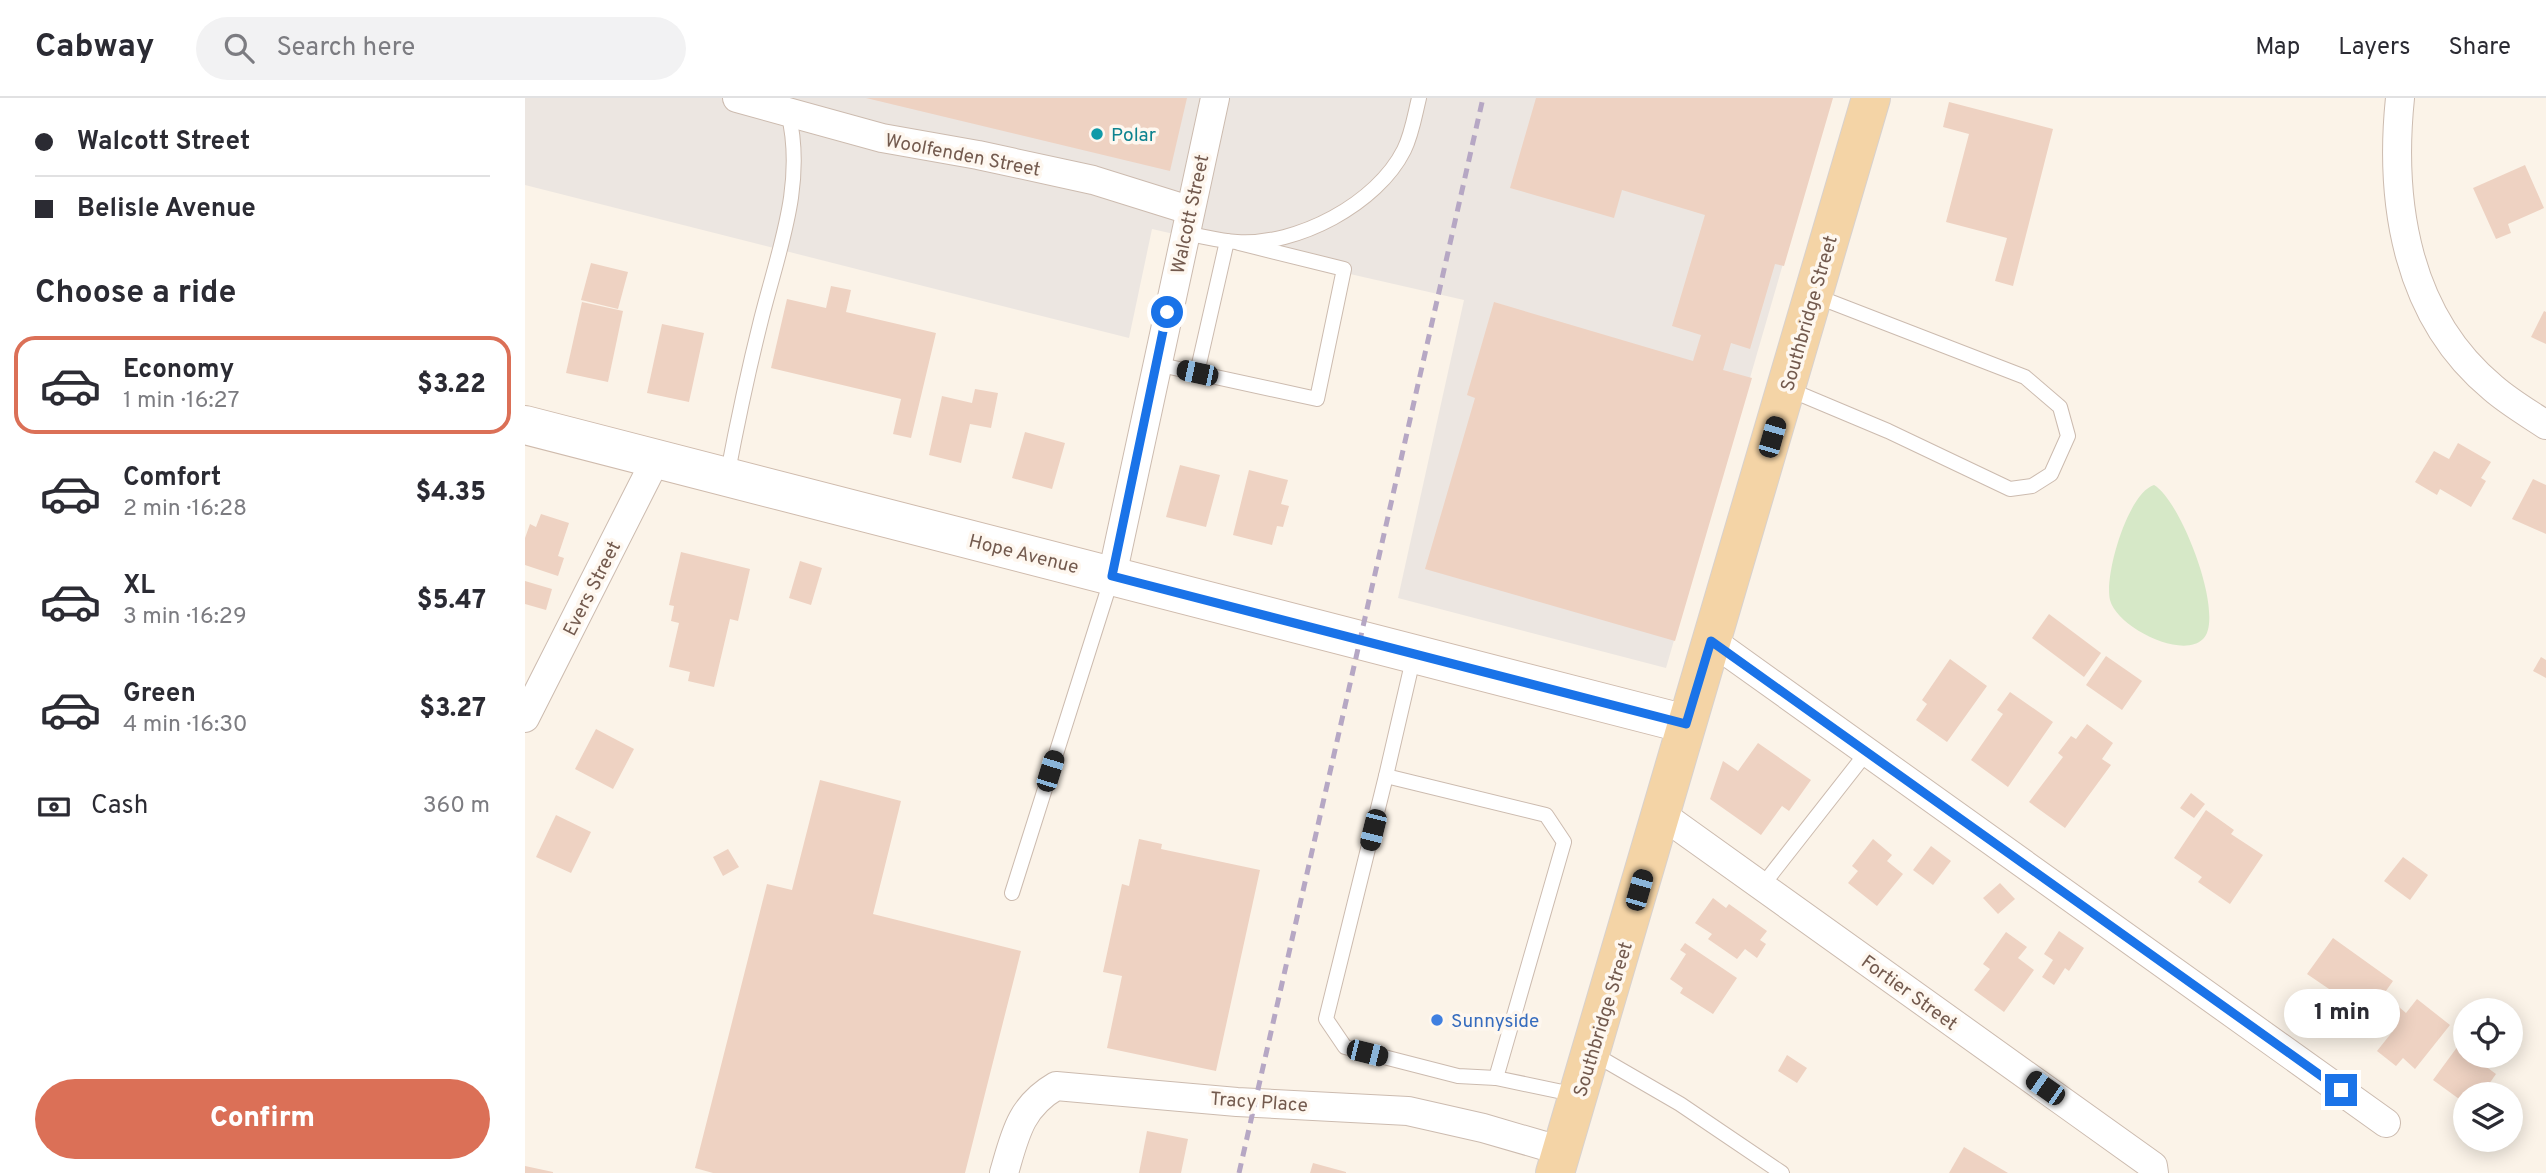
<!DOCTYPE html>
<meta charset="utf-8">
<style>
body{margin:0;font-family:Overpass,sans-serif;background:#f2f2f3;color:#2b2b33;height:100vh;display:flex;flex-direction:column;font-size:26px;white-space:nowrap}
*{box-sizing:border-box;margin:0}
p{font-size:23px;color:#7c7c81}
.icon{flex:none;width:38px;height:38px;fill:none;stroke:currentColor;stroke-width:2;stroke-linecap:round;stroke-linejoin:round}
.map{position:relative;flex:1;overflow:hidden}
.sheet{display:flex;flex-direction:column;background:#fff;width:525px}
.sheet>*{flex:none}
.hud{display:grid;align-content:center;height:154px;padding:0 35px;background:#fff}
.fabs{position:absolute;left:1928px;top:900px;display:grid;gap:14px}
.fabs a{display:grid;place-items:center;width:70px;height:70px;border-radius:50%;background:#fff;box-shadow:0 4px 18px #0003;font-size:35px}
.end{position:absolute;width:32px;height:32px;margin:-16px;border:9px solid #1a73e8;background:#fff;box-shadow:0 0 0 4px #fff}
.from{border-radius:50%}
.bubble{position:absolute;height:49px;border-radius:24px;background:#fff;box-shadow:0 4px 18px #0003;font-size:23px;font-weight:800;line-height:49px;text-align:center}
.car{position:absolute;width:21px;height:42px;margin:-21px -10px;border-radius:9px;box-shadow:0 0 5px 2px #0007;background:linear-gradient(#222 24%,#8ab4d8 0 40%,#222 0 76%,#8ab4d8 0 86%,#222 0)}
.hud b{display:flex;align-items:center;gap:24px;height:66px;font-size:26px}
.hud b+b{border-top:2px solid #e1e1e2}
.hud i{width:18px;height:18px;background:#2b2b33}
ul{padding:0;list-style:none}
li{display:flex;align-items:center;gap:21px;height:98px;margin:0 14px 10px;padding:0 21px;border:4px solid transparent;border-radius:21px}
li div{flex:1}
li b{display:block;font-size:26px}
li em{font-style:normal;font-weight:800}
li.selected{border-color:#db7057}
li>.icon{width:63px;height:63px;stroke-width:1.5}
h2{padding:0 35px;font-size:32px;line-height:84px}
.pay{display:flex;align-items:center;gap:18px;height:77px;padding:0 35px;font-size:26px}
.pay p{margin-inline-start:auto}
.action{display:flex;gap:14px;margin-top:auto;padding:14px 35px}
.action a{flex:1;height:80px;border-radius:42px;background:#db7057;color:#fff;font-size:28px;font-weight:800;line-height:80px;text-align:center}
header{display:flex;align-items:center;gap:42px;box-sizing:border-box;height:98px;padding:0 35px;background:#fff;border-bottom:2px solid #e1e1e2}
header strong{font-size:33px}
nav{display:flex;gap:38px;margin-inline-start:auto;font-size:24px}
.search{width:490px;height:63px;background:#f2f2f3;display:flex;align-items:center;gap:18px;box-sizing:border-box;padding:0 24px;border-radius:38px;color:#7c7c81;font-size:26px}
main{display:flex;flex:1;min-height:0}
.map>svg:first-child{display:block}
</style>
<header>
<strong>Cabway</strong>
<div class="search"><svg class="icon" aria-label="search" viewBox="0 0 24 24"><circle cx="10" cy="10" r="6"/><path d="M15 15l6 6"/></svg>Search here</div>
<nav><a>Map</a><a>Layers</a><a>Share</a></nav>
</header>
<main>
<section class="sheet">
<div class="hud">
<b><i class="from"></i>Walcott Street</b>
<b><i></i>Belisle Avenue</b>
</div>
<h2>Choose a ride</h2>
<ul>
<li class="selected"><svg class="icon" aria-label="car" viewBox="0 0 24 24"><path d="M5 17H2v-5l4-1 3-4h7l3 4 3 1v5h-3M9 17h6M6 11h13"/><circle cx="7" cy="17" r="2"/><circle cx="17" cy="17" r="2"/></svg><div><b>Economy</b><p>1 min · 16:27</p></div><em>$3.22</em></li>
<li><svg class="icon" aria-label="car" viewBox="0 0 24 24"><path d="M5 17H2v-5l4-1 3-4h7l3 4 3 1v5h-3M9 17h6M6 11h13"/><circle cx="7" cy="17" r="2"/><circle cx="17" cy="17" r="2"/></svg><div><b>Comfort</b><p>2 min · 16:28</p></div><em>$4.35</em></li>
<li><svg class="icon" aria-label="car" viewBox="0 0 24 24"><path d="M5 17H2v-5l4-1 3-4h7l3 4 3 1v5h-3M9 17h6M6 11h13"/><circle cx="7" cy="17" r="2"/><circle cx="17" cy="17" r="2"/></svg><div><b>XL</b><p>3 min · 16:29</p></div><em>$5.47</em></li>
<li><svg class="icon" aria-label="car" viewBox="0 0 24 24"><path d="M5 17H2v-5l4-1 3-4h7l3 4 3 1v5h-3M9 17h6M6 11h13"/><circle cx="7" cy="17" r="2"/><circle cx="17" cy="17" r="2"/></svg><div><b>Green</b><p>4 min · 16:30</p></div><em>$3.27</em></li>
</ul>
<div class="pay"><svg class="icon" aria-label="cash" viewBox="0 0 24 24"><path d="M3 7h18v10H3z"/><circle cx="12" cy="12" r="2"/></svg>Cash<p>360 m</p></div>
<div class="action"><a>Confirm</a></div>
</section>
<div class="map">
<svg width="2021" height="1075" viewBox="0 0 2021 1075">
<rect width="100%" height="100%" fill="#fbf3e8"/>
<path fill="#ece6e1" d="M 0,0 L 1306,0 L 1141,570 L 873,500 L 939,202 L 627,131 L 604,240 L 0,87 Z"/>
<path fill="#d6e8c7" d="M 1629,387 C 1656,402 1701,519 1678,541 C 1657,562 1592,529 1585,502 C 1579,477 1603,395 1629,387 Z"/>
<g fill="#eed2c2">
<path d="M 341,0 L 662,0 L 645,73 Z"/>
<path d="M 1011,0 L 1308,0 L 1259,168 L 1250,166 L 1225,251 L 1206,245 L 1198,272 L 1227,280 L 1150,543 L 900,471 L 950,300 L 942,297 L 969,204 L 1168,263 L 1176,237 L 1147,228 L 1180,117 L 1097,92 L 1089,120 L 985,90 Z"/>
<path d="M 1424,4 L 1528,31 L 1488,188 L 1470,183 L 1482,140 L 1421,124 L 1444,36 L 1418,29 Z"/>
<path d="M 2000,67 L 2019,110 L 1983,126 L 1986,135 L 1971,141 L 1948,90 Z"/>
<path d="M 66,165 L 103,174 L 93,211 L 56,202 Z"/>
<path d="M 306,188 L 326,192 L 321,214 L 411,235 L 386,340 L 368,336 L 376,301 L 246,270 L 262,201 L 301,210 Z"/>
<path d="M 57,204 L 98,213 L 83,284 L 41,275 Z"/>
<path d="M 2019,213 L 2021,214 L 2021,246 L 2006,239 Z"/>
<path d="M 137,226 L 179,235 L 164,304 L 122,295 Z"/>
<path d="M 450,291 L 473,295 L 466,330 L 445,326 L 436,365 L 404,357 L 417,298 L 447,305 Z"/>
<path d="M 500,334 L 540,345 L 527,391 L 487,380 Z"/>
<path d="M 1933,345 L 1966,364 L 1956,380 L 1961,383 L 1946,409 L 1915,391 L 1912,397 L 1890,384 L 1909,353 L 1924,361 Z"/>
<path d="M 655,367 L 695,377 L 681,429 L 641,419 Z"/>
<path d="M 724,372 L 763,382 L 756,406 L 764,408 L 758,429 L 752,428 L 747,447 L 708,437 Z"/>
<path d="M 2008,381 L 2021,387 L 2021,436 L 1987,421 Z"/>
<path d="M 16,416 L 44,425 L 33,458 L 39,460 L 33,478 L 0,467 L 0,440 L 5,426 L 11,429 Z"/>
<path d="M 156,454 L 225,471 L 213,523 L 205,521 L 189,589 L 163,583 L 165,574 L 144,569 L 154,525 L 146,523 L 149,508 L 144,507 Z"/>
<path d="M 275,463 L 297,470 L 286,507 L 264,500 Z"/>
<path d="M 0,483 L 27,491 L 21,512 L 0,506 Z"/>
<path d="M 1524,516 L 1576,555 L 1559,579 L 1507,540 Z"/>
<path d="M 1581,558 L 1617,583 L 1597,612 L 1561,587 Z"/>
<path d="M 2016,559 L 2021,562 L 2021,580 L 2008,573 Z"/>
<path d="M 1425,561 L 1462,588 L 1422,644 L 1391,622 L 1402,606 L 1397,602 Z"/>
<path d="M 1485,594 L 1528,624 L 1483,689 L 1446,662 L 1478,616 L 1472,612 Z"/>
<path d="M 1562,626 L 1588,645 L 1577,661 L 1586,667 L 1540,730 L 1504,704 L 1538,659 L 1533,655 L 1546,638 L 1551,641 Z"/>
<path d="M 71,631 L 109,651 L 88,691 L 50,671 Z"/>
<path d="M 1233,645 L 1286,682 L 1264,713 L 1257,708 L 1236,737 L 1185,701 L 1198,663 L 1213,673 Z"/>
<path d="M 295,682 L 376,703 L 348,816 L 496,853 L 440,1075 L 188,1075 L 170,1070 L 242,786 L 267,792 Z"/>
<path d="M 1666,695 L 1680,706 L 1669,720 L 1655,710 Z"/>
<path d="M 1681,712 L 1709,732 L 1706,736 L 1738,757 L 1705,806 L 1673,784 L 1677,779 L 1649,760 Z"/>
<path d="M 31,717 L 66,734 L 46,775 L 11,759 Z"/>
<path d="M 614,741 L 637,746 L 636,751 L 735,772 L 691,973 L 582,950 L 597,878 L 578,874 L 597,786 L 604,788 Z"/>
<path d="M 1348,741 L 1367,757 L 1362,763 L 1378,776 L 1352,808 L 1323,785 L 1333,773 L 1327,768 Z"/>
<path d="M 1406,748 L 1426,763 L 1408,787 L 1388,772 Z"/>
<path d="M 203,751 L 214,769 L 198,778 L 188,759 Z"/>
<path d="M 1878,759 L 1903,777 L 1885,802 L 1859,783 Z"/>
<path d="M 1475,785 L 1490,801 L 1473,816 L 1458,800 Z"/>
<path d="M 1188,800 L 1201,810 L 1204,806 L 1242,833 L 1235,842 L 1241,846 L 1232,860 L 1220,851 L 1212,861 L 1183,841 L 1187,836 L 1170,825 Z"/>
<path d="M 1534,833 L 1559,850 L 1544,873 L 1540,870 L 1529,887 L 1517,879 L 1528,862 L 1519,856 Z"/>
<path d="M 1481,834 L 1502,849 L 1493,860 L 1509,872 L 1479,914 L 1449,892 L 1465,871 L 1458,866 Z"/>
<path d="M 1808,840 L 1868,883 L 1833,932 L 1820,924 L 1817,928 L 1794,912 L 1807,893 L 1782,876 Z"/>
<path d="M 1160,845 L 1212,880 L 1188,916 L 1155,895 L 1158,890 L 1145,881 L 1161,856 L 1155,852 Z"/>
<path d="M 1892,901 L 1925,927 L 1890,971 L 1878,960 L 1871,968 L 1852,953 L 1868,933 L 1859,926 L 1874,909 L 1881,915 Z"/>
<path d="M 1933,948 L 1971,976 L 1957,996 L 1941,996 L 1941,1006 L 1908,982 Z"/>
<path d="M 1262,957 L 1282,970 L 1272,985 L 1253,973 Z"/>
<path d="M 622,1033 L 663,1041 L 656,1075 L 614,1075 Z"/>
<path d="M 1439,1049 L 1483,1075 L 1424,1075 Z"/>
<path d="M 788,1065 L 821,1074 L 821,1075 L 785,1075 Z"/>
<path d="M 0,1068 L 28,1074 L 28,1075 L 0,1075 Z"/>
</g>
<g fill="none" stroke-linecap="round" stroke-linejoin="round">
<defs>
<g id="lane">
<path d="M 659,135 C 677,138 695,143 712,144 C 772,148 852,106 879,52 C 887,36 890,16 894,0"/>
<path d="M 631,266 L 792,301 L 819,171 L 714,145"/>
<path d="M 672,275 L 702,143"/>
<path d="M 1263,291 L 1363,333 L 1485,391 L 1507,388 L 1526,376 L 1543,338 L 1535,309 L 1500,279 L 1288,197"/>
<path d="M 202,379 C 212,326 223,274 236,222 C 253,153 281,86 263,14"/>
<path d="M 889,557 L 861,678 L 1021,717 L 1039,744 L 971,980 L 1052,997"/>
<path d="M 861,678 L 801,921 L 820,949 L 933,978 L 971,980"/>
<path d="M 1237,788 L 1342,654"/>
<path d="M 487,795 L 587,479"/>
<path d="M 1067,955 L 1155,1006 L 1257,1075"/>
</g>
<g id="street">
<path d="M 212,0 L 357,40 L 453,57 L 568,82 L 664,112"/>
<path d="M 1875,0 C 1864,106 1882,219 1968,290 C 1984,304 2003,315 2021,327"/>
<path d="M 587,478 L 690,0"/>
<path d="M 1187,543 L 1861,1025"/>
<path d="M 0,620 L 131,361"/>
<path d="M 1136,716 L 1628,1068 L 1629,1075"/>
<path d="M 479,1075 C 490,1037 495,1009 531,988 L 712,1004 L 883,1013 L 958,1030 L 1037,1053"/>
</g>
<path id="secondary" d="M 0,327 L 1161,626"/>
<path id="primary" d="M 1030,1075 L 1346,0"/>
</defs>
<use href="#lane" stroke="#ccbbaf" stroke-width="16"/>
<use href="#street" stroke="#ccbbaf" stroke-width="30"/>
<use href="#secondary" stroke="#cfbbad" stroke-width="40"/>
<use href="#primary" stroke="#d8d1cd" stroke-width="40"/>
<use href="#lane" stroke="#fff" stroke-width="14"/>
<use href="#street" stroke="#fff" stroke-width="28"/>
<use href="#secondary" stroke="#fff" stroke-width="38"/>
<use href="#primary" stroke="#f4d4a6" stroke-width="38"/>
<path stroke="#b6a7c4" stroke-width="5" stroke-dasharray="10 7" stroke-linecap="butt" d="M 714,1075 L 958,0"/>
</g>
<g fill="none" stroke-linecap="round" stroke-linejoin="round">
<path stroke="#1a73e8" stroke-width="9" d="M 642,214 L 587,478 L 1161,626 L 1186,543 L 1816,992"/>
</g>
<circle fill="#0f9aa8" stroke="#fef7ef" stroke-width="2.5" cx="572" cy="36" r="7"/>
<circle fill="#3f7fe0" stroke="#fef7ef" stroke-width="2.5" cx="912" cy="922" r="7"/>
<g text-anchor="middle" stroke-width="7" stroke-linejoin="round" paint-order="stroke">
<g font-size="19" fill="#0d838f" stroke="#fef7ef" text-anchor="start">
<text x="586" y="43">Polar</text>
</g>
<g font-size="19" fill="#735a4e" stroke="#fef7ef">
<text transform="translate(438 56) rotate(11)" y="7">Woolfenden Street</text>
<text transform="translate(664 116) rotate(-78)" y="7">Walcott Street</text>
<text transform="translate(1283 215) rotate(-74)" y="7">Southbridge Street</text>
<text transform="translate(499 455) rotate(14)" y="7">Hope Avenue</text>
<text transform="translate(66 490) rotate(-63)" y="7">Evers Street</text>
<text transform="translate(1385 894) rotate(36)" y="7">Fortier Street</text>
<text transform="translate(1077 921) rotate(-73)" y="7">Southbridge Street</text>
<text transform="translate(734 1003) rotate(4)" y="7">Tracy Place</text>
</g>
<g font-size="19" fill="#366cbe" stroke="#fef7ef" text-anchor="start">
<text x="926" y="929">Sunnyside</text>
</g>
</g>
</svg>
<div class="fabs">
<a><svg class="icon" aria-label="locate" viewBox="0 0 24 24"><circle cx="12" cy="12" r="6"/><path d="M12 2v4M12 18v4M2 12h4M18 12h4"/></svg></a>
<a><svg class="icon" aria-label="layers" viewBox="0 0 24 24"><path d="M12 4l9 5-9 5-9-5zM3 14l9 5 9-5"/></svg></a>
</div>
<i class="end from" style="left:642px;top:214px"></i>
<i class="end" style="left:1816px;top:992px"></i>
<div class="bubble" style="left:1759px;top:891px;width:116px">1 min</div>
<i class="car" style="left:672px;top:275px;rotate:282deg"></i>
<i class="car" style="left:1247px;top:339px;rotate:16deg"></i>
<i class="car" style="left:525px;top:673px;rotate:17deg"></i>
<i class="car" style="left:848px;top:732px;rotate:194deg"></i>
<i class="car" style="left:1114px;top:792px;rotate:16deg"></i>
<i class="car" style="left:842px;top:955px;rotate:104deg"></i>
<i class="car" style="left:1520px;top:990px;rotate:305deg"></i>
</div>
</main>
